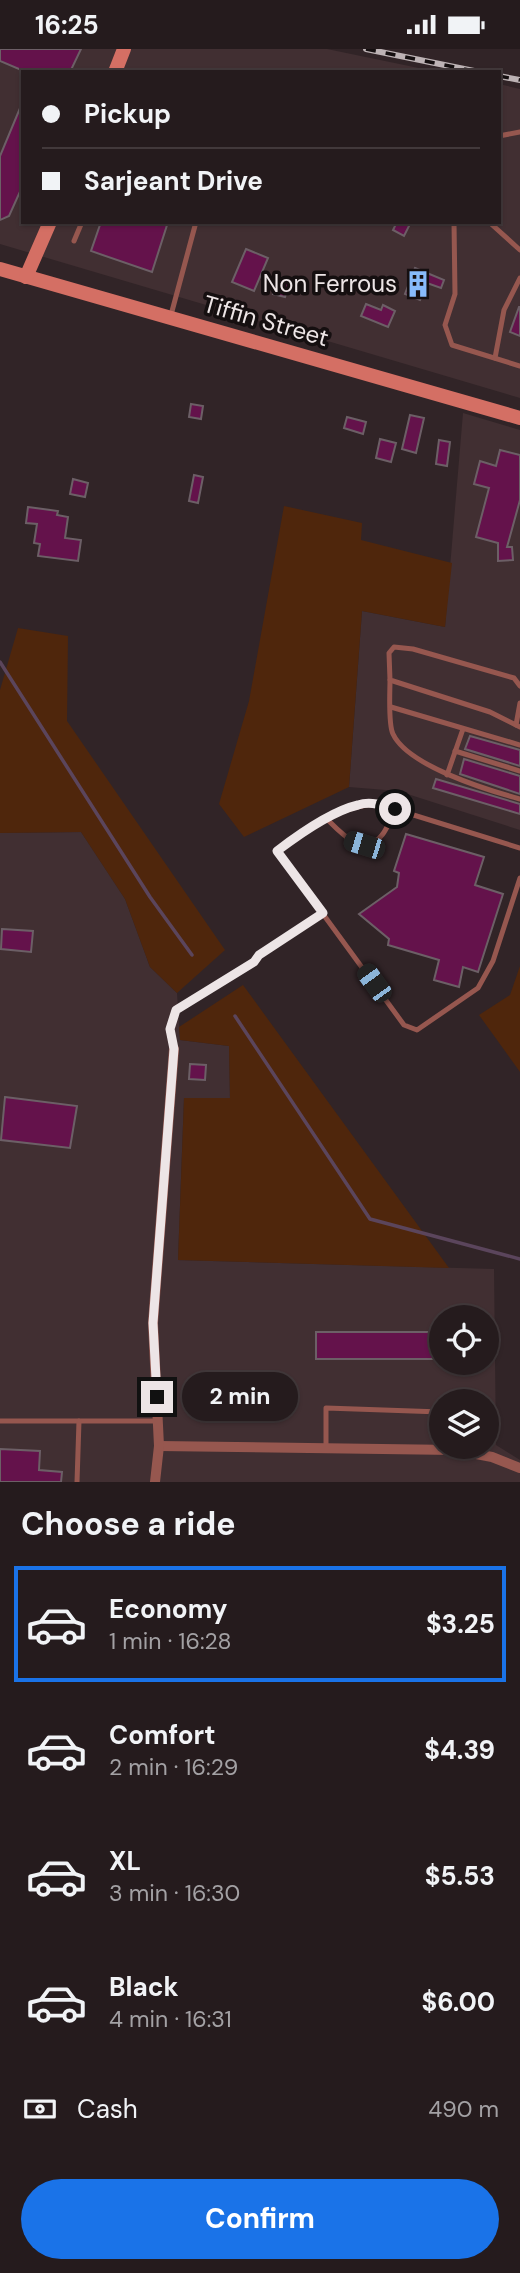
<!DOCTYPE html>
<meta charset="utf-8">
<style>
body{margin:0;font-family:"DM Sans",sans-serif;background:#31282a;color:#f1f3f6;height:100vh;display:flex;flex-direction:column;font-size:26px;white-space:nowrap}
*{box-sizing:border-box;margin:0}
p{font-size:23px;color:#a3a1a4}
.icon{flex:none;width:38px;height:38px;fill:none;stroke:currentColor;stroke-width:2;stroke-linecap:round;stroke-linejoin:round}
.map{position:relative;height:1433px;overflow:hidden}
.details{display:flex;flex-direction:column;background:#251b1d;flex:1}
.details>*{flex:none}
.hud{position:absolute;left:21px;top:21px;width:480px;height:154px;border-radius:0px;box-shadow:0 2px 5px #0004,0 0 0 2px #42393b;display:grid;align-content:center;height:154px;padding:0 21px;background:#251b1d}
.controls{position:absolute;left:429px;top:1256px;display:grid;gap:14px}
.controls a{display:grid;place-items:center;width:70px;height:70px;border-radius:50%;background:#251b1d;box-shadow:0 2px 5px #0004,0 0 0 2px #42393b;font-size:35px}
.end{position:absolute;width:32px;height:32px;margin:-16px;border:9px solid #ede5e6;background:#111;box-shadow:0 0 0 4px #111}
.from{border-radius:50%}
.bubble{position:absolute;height:49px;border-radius:24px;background:#251b1d;box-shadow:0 2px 5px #0004,0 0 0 2px #42393b;font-size:23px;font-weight:700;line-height:49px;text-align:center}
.car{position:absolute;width:21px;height:42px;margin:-21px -10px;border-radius:9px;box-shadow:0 0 5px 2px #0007;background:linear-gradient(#222 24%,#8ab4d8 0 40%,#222 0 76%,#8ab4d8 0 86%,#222 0)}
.hud b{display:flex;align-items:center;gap:24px;height:66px;font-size:26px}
.hud b+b{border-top:2px solid #42393b}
.hud i{width:18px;height:18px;background:#f1f3f6}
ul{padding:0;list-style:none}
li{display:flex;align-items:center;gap:21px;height:116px;margin:0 14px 10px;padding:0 7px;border:4px solid transparent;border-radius:0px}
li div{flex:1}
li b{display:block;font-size:26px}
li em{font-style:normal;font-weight:700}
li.on{border-color:#1a73e8}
li>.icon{width:63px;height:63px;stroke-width:1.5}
h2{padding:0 21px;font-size:32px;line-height:84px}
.pay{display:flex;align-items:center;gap:18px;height:77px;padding:0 21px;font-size:26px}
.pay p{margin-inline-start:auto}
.cta{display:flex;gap:14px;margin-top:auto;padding:14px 21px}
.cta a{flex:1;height:80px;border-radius:42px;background:#1a73e8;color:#fff;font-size:28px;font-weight:700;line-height:80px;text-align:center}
.status{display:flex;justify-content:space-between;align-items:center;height:49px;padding:0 35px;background:#251b1d;direction:ltr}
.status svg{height:19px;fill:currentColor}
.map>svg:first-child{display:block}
</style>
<div class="status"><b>16:25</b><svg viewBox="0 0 49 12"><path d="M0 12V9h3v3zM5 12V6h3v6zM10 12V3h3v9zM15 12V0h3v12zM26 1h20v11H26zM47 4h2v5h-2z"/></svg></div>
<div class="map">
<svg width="520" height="1433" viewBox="0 0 520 1433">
<rect width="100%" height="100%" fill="#312427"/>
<g fill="#412f32" fill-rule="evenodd">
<path d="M 0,0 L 327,0 L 438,23 L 23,23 L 23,173 L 499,173 L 499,35 L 520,40 L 520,349 L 0,195 Z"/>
<path d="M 463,364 L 520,381 L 520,781 L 398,742 L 349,738 L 362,562 L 445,578 Z"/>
<path d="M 81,783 L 125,850 L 150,918 L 177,944 L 180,991 L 229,997 L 230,1049 L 184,1049 L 178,1211 L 494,1220 L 496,1396 L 520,1411 L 520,1433 L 0,1433 L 0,784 ZM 441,1269 L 486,1269 L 486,1314 L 441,1314 ZM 441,1353 L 486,1353 L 486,1398 L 441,1398 Z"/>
</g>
<g fill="#4f260c">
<path d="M 284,457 L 362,474 L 361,491 L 452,514 L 445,578 L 362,562 L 349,738 L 244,788 L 219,755 L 249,652 Z"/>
<path d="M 18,579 L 68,587 L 67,672 L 225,901 L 177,944 L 150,918 L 125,850 L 81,783 L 0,784 L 0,641 Z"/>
<path d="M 520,917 L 520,1023 L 479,966 L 510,946 Z"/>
<path d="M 243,936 L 449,1219 L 178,1211 L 184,1049 L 230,1049 L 229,997 L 180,991 L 179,978 Z"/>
</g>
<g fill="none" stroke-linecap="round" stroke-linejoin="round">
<g stroke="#5b455c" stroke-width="3.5">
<path d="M 0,613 L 150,848 L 192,906"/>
<path d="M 235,967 L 370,1170 L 520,1210"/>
</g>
</g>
<g fill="#64124b" stroke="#6c5f66" stroke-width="2">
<path d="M 0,0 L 81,0 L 70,23 L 26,23 L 0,12 Z"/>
<path d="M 23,52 L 23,136 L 9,167 L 0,171 L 0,107 Z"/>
<path d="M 101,173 L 168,173 L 152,223 L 91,202 Z"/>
<path d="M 397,173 L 411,173 L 404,187 L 393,181 Z"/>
<path d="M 246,200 L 268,209 L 254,242 L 232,233 Z"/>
<path d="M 415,219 L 444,231 L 441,239 L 427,234 L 420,251 L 405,245 Z"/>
<path d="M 277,229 L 290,233 L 285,248 L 273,245 Z"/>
<path d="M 366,255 L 381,261 L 383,256 L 395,262 L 388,278 L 361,267 Z"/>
<path d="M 519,258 L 520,258 L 520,287 L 510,283 Z"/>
<path d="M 191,355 L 203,357 L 201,370 L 189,368 Z"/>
<path d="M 410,366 L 424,369 L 416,404 L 402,400 Z"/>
<path d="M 347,368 L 366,373 L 363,385 L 344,379 Z"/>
<path d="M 380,390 L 396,394 L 391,413 L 376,409 Z"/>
<path d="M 439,391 L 450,393 L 447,417 L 436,415 Z"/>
<path d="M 500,401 L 520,406 L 520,451 L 507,498 L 512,498 L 513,511 L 498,512 L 498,494 L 476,488 L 489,439 L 474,435 L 480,412 L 496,417 Z"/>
<path d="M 194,426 L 203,428 L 198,454 L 189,452 Z"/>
<path d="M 73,430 L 88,434 L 85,448 L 70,445 Z"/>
<path d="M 28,458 L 58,462 L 57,466 L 68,468 L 65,489 L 81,491 L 78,512 L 38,507 L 40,495 L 34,494 L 37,475 L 26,474 Z"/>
<path d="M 470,687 L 520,701 L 520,717 L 465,700 Z"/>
<path d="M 464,710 L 520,727 L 520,745 L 460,725 Z"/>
<path d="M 436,730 L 520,755 L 520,765 L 433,739 Z"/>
<path d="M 406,785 L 484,808 L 475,836 L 503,845 L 478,923 L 463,918 L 459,938 L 434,931 L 439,911 L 388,896 L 389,890 L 359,865 L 397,838 L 399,824 L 394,822 Z"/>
<path d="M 2,880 L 33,882 L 31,903 L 1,900 Z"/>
<path d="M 190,1015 L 206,1016 L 205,1031 L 189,1030 Z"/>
<path d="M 5,1048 L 77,1057 L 70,1099 L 1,1091 Z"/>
<rect x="316" y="1283" width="125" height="27"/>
<path d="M 0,1400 L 40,1402 L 39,1421 L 62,1423 L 61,1433 L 0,1433 Z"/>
</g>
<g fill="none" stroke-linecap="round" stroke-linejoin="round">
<g stroke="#96574f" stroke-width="5">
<path d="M 499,87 L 520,83"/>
<path d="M 454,173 L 455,245 L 445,276 L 452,296 L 520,317"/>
<path d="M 489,173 L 520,201"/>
<path d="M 74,192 L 82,173"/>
<path d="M 171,266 L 196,173"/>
<path d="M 495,309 L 504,261 L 520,229"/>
<path d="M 390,631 C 390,643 388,675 393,685 C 408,717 487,741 520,750"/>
<path d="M 520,637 L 514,629 L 413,600 L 394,598 L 389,604 L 390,631 L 490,663 L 520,678"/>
<path d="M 391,658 L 520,696"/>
<path d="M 516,676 L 520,654"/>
<path d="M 455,702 L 520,722"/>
<path d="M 447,726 L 463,680"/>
<path d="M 327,770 C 341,784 364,810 382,786 C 388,779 391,768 395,760"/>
<path d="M 520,799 L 378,755 C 342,756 305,780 277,802 L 404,976 L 417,981 L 478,939 L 493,912 L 520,829"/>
<path d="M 174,1000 L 170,980 L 176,961 L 254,913 L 259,906 L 322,864"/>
<path d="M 0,1372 L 158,1372"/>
<path d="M 326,1399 L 326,1359 L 441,1363"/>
<path d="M 77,1433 L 79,1372"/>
</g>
<g stroke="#96574f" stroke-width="10">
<path d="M 159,1397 L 455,1401 L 492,1408 L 520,1419"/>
<path d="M 155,1433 L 159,1397 L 153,1274 L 174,1000"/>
</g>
<g stroke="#d46f64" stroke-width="14">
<path d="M 115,23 L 124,0"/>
<path d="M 0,220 L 520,369"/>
<path d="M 26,228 L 50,173"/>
</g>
<defs>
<g id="rail">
<path d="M 366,0 L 479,23"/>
<path d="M 499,27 L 520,31"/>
</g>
</defs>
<use href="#rail" stroke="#bdb3b5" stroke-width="6"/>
<use href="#rail" stroke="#150f10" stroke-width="3.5" stroke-dasharray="10" stroke-linecap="butt"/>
</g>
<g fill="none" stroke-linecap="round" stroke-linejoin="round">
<path stroke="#ede5e6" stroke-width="9" d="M 157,1348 L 153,1274 L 174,1000 L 170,980 L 176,961 L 254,913 L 259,906 L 323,864 L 277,802 C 298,786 332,762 358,756 C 370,752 383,756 395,760"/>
</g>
<defs>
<symbol id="building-bare" viewBox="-9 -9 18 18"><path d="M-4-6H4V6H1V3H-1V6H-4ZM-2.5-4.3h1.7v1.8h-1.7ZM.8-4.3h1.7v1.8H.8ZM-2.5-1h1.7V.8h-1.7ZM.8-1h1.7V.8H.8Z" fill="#87bbfb" stroke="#150f10" stroke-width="2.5" paint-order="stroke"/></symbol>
</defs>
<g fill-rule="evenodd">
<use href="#building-bare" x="399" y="216" width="38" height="38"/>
</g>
<g text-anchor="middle" stroke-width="7" stroke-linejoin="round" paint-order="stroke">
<g font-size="24" fill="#ede5e6" stroke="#150f10" text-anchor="end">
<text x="397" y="243">Non Ferrous</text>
</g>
<g font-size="24" fill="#ede5e6" stroke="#150f10">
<text transform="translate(266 272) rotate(16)" y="8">Tiffin Street</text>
</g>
</g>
</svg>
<div class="controls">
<a><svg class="icon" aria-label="locate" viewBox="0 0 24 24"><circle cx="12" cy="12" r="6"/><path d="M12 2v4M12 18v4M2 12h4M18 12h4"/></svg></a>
<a><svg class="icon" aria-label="layers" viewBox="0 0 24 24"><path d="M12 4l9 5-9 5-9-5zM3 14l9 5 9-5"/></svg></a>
</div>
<i class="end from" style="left:395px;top:760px"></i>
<i class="end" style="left:157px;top:1348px"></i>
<div class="bubble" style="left:182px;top:1323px;width:116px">2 min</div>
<i class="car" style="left:364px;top:796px;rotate:287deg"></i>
<i class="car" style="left:374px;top:934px;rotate:324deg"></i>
<div class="hud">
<b><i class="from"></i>Pickup</b>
<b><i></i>Sarjeant Drive</b>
</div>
</div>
<section class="details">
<h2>Choose a ride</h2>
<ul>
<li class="on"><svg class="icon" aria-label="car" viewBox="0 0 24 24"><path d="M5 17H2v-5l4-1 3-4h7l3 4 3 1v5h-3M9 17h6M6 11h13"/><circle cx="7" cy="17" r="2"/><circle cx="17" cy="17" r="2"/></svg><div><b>Economy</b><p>1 min · 16:28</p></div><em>$3.25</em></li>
<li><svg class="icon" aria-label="car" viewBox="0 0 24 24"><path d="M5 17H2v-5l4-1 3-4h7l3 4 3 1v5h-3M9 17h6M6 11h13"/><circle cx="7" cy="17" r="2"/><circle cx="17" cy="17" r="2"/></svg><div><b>Comfort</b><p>2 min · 16:29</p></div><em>$4.39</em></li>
<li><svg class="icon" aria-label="car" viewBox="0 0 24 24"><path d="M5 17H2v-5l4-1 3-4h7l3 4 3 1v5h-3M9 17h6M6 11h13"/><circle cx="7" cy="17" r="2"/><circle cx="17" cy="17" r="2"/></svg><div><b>XL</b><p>3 min · 16:30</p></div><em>$5.53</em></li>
<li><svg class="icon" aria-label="car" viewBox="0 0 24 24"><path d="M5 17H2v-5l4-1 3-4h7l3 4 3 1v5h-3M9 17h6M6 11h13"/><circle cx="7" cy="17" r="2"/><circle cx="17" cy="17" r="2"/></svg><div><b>Black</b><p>4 min · 16:31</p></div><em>$6.00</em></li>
</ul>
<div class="pay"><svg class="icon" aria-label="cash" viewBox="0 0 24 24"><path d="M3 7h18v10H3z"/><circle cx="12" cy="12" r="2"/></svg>Cash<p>490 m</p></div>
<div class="cta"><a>Confirm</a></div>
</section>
